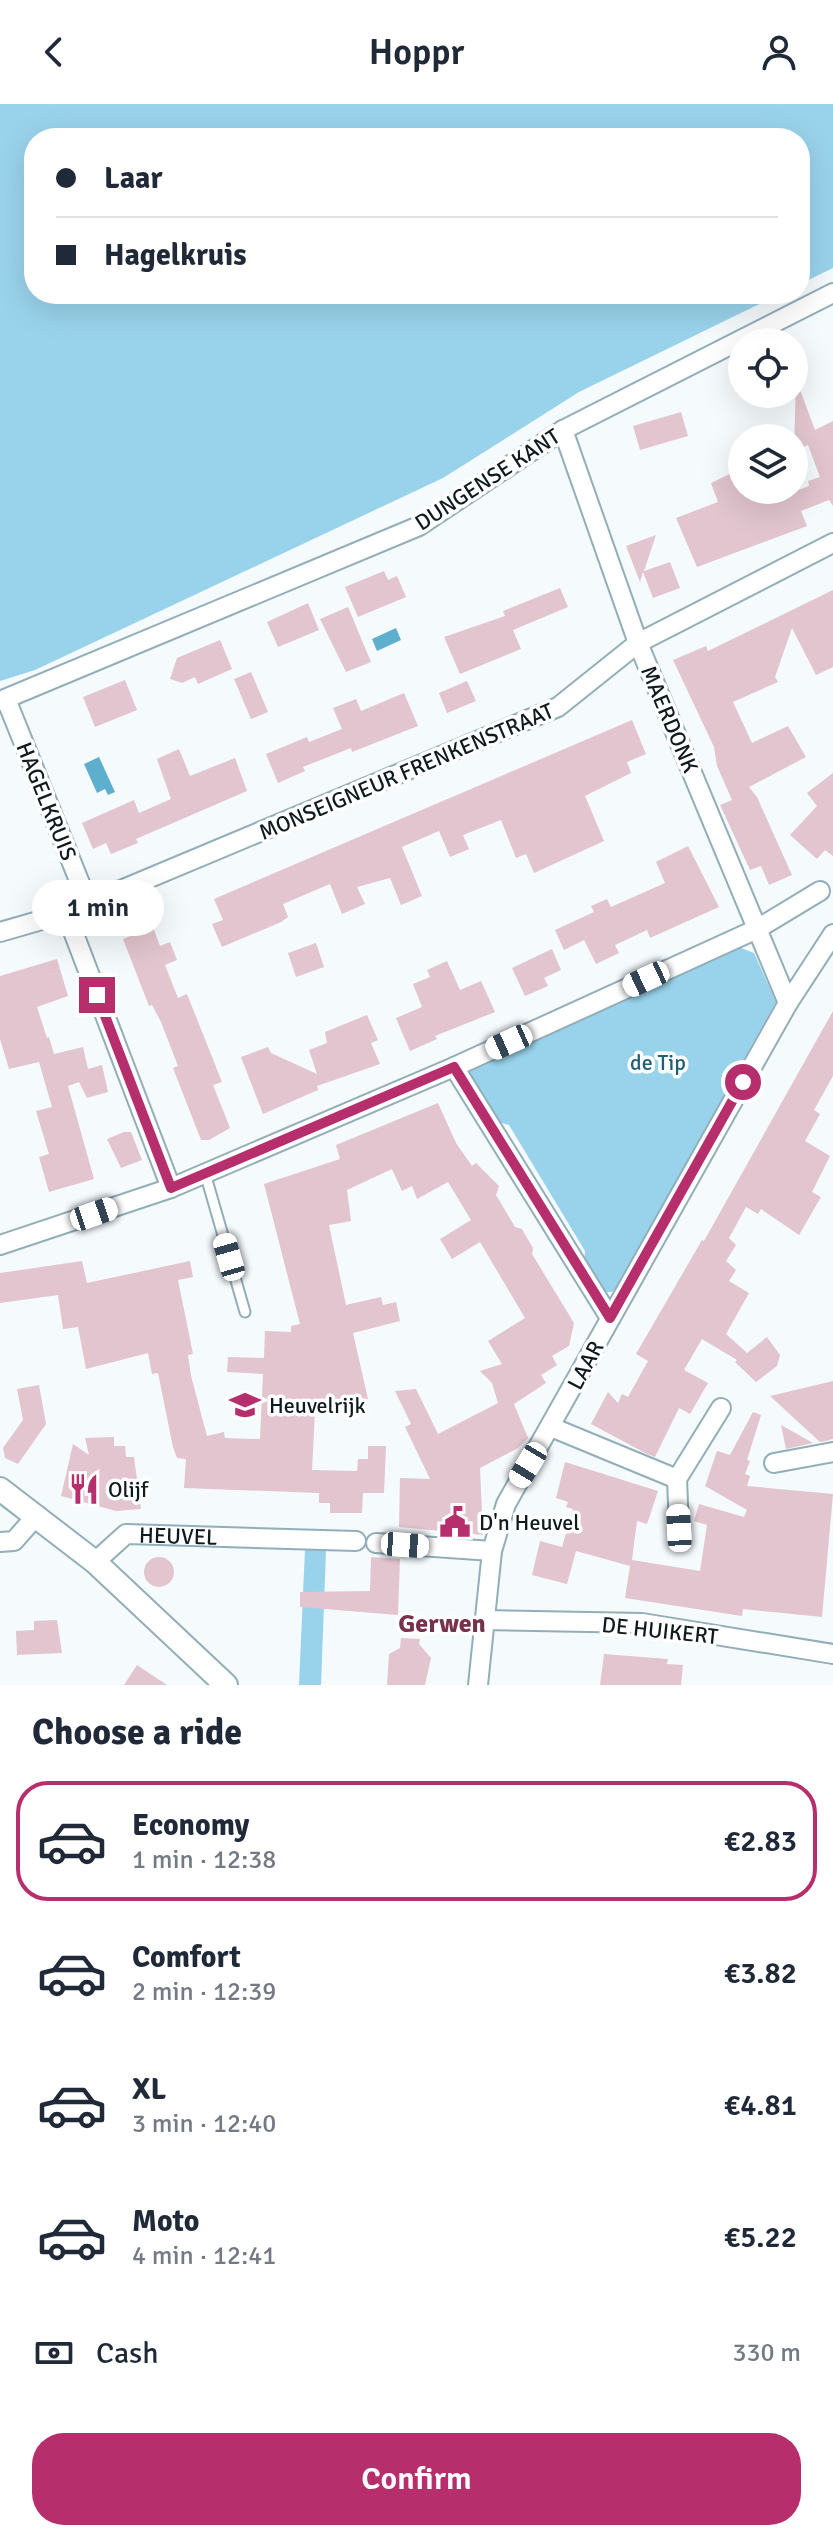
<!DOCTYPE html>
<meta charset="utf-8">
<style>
body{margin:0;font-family:Signika,sans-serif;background:#f6f6f7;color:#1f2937;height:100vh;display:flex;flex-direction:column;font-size:30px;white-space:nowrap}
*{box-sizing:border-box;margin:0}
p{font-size:26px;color:#747a83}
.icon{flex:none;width:44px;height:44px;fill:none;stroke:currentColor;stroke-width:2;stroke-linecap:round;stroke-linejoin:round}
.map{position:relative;height:1581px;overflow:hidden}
.details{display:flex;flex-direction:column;background:#fff;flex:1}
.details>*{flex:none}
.hud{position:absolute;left:24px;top:24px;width:786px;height:176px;border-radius:32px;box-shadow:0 8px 32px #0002;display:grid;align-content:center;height:176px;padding:0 32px;background:#fff}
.controls{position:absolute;left:728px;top:224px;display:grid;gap:16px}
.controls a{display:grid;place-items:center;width:80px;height:80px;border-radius:50%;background:#fff;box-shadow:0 8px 32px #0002;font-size:40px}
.end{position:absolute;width:36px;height:36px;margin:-18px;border:10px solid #b72e6d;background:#fff;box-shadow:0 0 0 4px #fff}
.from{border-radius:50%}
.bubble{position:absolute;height:56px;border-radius:28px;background:#fff;box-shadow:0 8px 32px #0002;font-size:26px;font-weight:600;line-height:56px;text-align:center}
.car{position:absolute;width:24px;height:48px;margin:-24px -12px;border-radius:10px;box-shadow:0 0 6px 2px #0007;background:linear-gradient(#fff 24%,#345 0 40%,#fff 0 76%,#345 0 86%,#fff 0)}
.hud b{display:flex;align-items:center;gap:28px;height:76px;font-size:30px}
.hud b+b{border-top:2px solid #e0e1e3}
.hud i{width:20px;height:20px;background:#1f2937}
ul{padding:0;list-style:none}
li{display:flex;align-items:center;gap:24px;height:120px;margin:0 16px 12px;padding:0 16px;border:4px solid transparent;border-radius:32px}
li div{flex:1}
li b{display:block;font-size:30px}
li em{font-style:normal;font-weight:600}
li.selected{border-color:#b72e6d}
li>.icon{width:72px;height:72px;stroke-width:1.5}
h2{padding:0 32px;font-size:36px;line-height:96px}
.pay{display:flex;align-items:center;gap:20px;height:88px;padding:0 32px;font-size:30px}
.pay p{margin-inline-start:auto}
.action{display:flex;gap:16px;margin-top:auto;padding:16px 32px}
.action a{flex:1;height:92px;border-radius:32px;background:#b72e6d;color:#fff;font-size:32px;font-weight:600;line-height:92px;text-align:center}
header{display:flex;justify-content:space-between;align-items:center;height:104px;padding:0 32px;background:#fff;font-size:36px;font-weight:600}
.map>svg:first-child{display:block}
</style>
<header><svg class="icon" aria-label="back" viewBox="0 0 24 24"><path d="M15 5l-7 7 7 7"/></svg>Hoppr<svg class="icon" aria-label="person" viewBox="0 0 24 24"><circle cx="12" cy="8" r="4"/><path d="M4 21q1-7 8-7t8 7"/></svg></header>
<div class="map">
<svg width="833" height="1581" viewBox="0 0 833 1581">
<rect width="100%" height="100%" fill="#f5fafd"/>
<g fill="#99d3eb">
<path d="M 0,0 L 833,0 L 833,164 L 800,180 L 800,34 L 34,34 L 34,190 L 780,190 L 579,288 L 443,374 L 35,566 L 0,577 Z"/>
<path d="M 736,842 L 754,849 L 776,898 L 621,1177 L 612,1188 L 603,1188 L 584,1158 L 585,1147 L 509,1021 L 498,1018 L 469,972 L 471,962 Z"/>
<path d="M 305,1445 L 326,1447 L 321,1581 L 299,1581 Z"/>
</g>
<g fill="#5dafcd">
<path d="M 396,524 L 401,536 L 377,547 L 372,535 Z"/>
<path d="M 99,653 L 115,688 L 108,691 L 105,685 L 97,689 L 84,660 Z"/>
</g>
<g fill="#e2c5ce">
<path d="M 796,275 L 815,326 L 833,317 L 833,402 L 829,396 L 801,407 L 807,422 L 697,463 L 676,414 L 718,398 L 711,379 L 742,364 L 742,386 L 768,386 L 772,396 L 809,382 L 808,377 L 820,373 L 808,341 L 794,347 Z"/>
<path d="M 681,308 L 688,332 L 640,346 L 633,322 Z"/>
<path d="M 656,431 L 644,467 L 670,458 L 680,484 L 653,494 L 643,468 L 640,478 L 626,442 Z"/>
<path d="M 384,467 L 388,476 L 397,472 L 406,493 L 358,513 L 345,483 Z"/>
<path d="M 560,484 L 568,503 L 513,526 L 521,545 L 460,570 L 444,533 L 505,512 L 503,507 Z"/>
<path d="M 833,486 L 833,563 L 816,571 L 792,524 L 775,573 L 778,578 L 733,598 L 752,639 L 788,622 L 806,653 L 749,683 L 757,693 L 792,771 L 769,781 L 761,762 L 750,766 L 720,701 L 732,696 L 717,662 L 714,643 L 673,556 L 706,542 L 708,547 Z"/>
<path d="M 308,499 L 319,526 L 278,543 L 267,518 Z"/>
<path d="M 348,503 L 371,558 L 346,568 L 320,515 Z"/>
<path d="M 220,536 L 232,565 L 198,580 L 195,573 L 182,579 L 170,575 L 177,554 Z"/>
<path d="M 251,568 L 268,608 L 251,615 L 234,575 Z"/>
<path d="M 125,576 L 137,606 L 95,623 L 83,593 Z"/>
<path d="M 467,577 L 476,597 L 447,609 L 439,589 Z"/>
<path d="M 404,589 L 418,622 L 352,648 L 351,644 L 303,663 L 305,667 L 278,679 L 266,650 L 307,633 L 309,638 L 342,625 L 333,604 L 356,595 L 361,607 Z"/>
<path d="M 632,616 L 646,650 L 627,658 L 631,669 L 585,692 L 604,737 L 534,769 L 526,750 L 516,754 L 501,716 L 463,731 L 469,745 L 450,753 L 439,727 L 402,743 L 422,792 L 401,801 L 390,774 L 357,783 L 365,800 L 342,810 L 330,780 L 283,800 L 288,813 L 281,818 L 222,843 L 212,820 L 223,816 L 214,795 Z"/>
<path d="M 179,645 L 190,672 L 235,654 L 247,687 L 136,735 L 138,739 L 111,750 L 106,739 L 93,745 L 82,719 L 134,696 L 139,709 L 171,695 L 157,655 Z"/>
<path d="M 833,669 L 833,752 L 825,746 L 817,755 L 790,731 L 817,702 L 807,689 Z"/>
<path d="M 688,742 L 719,803 L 650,834 L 647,826 L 615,841 L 619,849 L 596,860 L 584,836 L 564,846 L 555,826 L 594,808 L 591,802 L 607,795 L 611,803 L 665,779 L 656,758 Z"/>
<path d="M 153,823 L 160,842 L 170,838 L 177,856 L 165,861 L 178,894 L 187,890 L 222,978 L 213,981 L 230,1024 L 209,1036 L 201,1036 L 173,964 L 178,962 L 161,918 L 152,901 L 149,902 L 123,835 Z"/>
<path d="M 316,839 L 324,863 L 296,873 L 288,849 Z"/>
<path d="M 552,845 L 561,866 L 544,874 L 548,882 L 525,892 L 512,864 Z"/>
<path d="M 57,855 L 68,892 L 37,903 L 47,934 L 49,933 L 54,950 L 83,943 L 88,965 L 102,961 L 108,988 L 87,994 L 79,978 L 68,982 L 94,1075 L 49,1088 L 39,1053 L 49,1050 L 36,1007 L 52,1003 L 39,958 L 9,965 L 0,935 L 0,872 Z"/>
<path d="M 447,857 L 460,886 L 481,877 L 495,908 L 435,932 L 437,935 L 410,947 L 396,914 L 422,903 L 413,880 L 430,873 L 427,866 Z"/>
<path d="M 833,907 L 833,972 L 814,1006 L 820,1010 L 805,1037 L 830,1052 L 812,1088 L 821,1093 L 799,1131 L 761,1105 L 758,1110 L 746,1103 L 729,1134 L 736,1141 L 726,1157 L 736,1166 L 729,1177 L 749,1189 L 726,1230 L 747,1249 L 767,1233 L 780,1251 L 777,1262 L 756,1278 L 735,1258 L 737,1256 L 702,1235 L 684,1266 L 708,1279 L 690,1310 L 679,1304 L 655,1353 L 645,1349 L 591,1320 L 608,1288 L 618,1299 L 622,1290 L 628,1293 L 648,1257 L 636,1250 L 702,1136 L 704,1137 Z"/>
<path d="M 367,911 L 378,936 L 371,939 L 380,960 L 317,982 L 318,986 L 263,1010 L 241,953 L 268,943 L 271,949 L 317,970 L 309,946 L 327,939 L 325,928 Z"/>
<path d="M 438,999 L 456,1039 L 472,1062 L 476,1059 L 499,1082 L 496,1091 L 515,1123 L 522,1125 L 527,1134 L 533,1144 L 532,1150 L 574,1219 L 569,1242 L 552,1252 L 557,1261 L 541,1271 L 546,1279 L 514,1300 L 528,1334 L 518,1344 L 480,1364 L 483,1431 L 399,1423 L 400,1374 L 430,1375 L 405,1323 L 411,1320 L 395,1287 L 416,1285 L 438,1330 L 498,1299 L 492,1279 L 480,1267 L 502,1260 L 488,1237 L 525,1214 L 480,1138 L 452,1155 L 440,1135 L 471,1116 L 448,1078 L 417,1095 L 412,1082 L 402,1087 L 392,1065 L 347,1086 L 351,1117 L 329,1121 L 346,1201 L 381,1193 L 383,1201 L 396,1198 L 400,1217 L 353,1229 L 368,1295 L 315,1307 L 312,1366 L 357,1367 L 358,1355 L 368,1355 L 368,1342 L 386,1342 L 384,1389 L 363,1389 L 362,1409 L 330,1409 L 330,1399 L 319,1399 L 319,1389 L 184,1384 L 186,1355 L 177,1354 L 173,1343 L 158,1269 L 152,1270 L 148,1249 L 86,1265 L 78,1223 L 63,1225 L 58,1191 L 0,1199 L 0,1169 L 82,1157 L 87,1179 L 190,1157 L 193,1173 L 178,1176 L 193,1250 L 188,1251 L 191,1272 L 207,1332 L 224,1328 L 225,1334 L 260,1335 L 263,1270 L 227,1268 L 228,1253 L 264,1254 L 265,1227 L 291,1228 L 291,1222 L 300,1220 L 264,1080 L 340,1055 L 336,1041 Z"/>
<path d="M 124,1028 L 131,1028 L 142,1056 L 121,1064 L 107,1035 Z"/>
<path d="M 833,1277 L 833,1335 L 826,1337 L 820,1338 L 770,1292 Z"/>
<path d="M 39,1281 L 46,1320 L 18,1360 L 5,1354 L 3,1344 L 23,1316 L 17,1285 Z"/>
<path d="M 753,1308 L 761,1311 L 747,1356 L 750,1357 L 745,1370 L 750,1372 L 747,1382 L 833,1390 L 822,1513 L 743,1505 L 742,1512 L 625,1494 L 630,1462 L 576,1447 L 567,1480 L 532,1471 L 540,1437 L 562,1443 L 573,1405 L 566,1403 L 568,1398 L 556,1394 L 565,1358 L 658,1387 L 647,1420 L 637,1417 L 632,1456 L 700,1467 L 707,1421 L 694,1417 L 699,1400 L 744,1413 L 747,1406 L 705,1382 L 717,1347 L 730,1351 Z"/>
<path d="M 781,1321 L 813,1339 L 786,1345 Z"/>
<path d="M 114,1333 L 114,1342 L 125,1342 L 126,1353 L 134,1353 L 141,1405 L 116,1407 L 61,1392 L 73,1340 L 89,1351 L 85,1334 Z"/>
<path d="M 371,1453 L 400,1455 L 398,1511 L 300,1503 L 300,1488 L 370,1487 Z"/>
<circle cx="159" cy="1468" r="15"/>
<path d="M 57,1516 L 62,1549 L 17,1551 L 16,1527 L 34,1526 L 34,1517 Z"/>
<path d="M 401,1534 L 420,1535 L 419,1540 L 431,1554 L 425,1581 L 387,1581 L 389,1550 L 400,1544 Z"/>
<path d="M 604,1550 L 668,1555 L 667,1560 L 683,1561 L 681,1581 L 600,1581 Z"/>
<path d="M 137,1561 L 167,1581 L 124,1581 Z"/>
</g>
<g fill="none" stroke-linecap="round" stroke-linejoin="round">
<defs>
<path id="service" d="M 205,1069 L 245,1208"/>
<g id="minor">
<path d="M 563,326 L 638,539 L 788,899"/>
<path d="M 6,595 L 88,799"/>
<path d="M 0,597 L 419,422 L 563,326 L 833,189"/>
<path d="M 66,809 L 171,1084"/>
<path d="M 0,828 L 66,809 L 558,603 L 638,539 L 833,439"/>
<path d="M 454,963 L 610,1214"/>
<path d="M 0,1141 L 171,1084 L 454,963 L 757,825 L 820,787"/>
<path d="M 551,1323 L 677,1375 L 721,1304"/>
<path d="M 774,1359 L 833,1348"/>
<path d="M 677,1375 L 679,1424"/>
<path d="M 0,1438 L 14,1437 L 37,1411"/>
<path d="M 376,1439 L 492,1447"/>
<path id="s1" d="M 95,1458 L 126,1430 L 356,1437"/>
<path d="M 485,1516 L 642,1519 L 833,1550"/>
<path d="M 478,1581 L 492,1447 L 506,1400 L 788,899 L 833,830"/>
</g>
<path id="tertiary" d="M 0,1385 L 95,1458 L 226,1581"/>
</defs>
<use href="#service" stroke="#92aeb9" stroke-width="13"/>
<use href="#minor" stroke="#92aeb9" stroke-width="22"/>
<use href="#tertiary" stroke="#92aeb9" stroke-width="26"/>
<use href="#service" stroke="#fff" stroke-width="9"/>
<use href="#minor" stroke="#fff" stroke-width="18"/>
<use href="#tertiary" stroke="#fff" stroke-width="22"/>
</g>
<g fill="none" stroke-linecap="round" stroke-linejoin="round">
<path stroke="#b72e6d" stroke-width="10" d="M 97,891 L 171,1084 L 454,963 L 610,1214 L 743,978"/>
</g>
<defs>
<symbol id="school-bare" viewBox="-9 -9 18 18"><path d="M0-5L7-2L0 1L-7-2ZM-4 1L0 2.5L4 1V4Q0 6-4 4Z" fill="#b72e6d" stroke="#fff" stroke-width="2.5" paint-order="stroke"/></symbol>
<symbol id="restaurant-bare" viewBox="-9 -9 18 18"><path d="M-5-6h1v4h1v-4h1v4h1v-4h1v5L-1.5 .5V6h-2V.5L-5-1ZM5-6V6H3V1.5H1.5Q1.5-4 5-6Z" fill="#b72e6d" stroke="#fff" stroke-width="2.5" paint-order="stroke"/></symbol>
<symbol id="civic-bare" viewBox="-9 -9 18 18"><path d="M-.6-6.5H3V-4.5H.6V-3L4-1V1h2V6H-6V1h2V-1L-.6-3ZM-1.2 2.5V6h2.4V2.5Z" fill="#b72e6d" stroke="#fff" stroke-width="2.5" paint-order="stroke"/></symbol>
</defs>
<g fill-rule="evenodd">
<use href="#school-bare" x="223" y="1279" width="44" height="44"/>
<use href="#restaurant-bare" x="62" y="1363" width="44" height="44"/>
<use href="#civic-bare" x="433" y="1396" width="44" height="44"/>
</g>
<g text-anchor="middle" stroke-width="7" stroke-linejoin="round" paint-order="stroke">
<g font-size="22" fill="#0f1a1e" stroke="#fff">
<text transform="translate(487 375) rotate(-33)" y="8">DUNGENSE KANT</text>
<text transform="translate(670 615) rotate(67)" y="8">MAERDONK</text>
<text transform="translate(406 667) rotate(-23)" y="8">MONSEIGNEUR FRENKENSTRAAT</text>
<text transform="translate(47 697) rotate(68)" y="8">HAGELKRUIS</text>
<text transform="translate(585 1261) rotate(-62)" y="8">LAAR</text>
<text dy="8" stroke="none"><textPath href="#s1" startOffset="94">HEUVEL</textPath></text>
<text transform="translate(660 1526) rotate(6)" y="8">DE HUIKERT</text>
</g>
<g font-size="22" fill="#1f6076" stroke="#fff">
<text x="658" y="966">de Tip</text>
</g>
<g font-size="22" fill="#0f1a1e" stroke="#fff" text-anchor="start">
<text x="269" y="1309">Heuvelrijk</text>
<text x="108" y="1393">Olijf</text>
<text x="479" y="1426">D'n Heuvel</text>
</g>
<g font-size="26" font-weight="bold" fill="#76324d" stroke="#fff">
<text x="442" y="1528">Gerwen</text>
</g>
</g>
</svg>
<div class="controls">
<a><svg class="icon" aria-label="locate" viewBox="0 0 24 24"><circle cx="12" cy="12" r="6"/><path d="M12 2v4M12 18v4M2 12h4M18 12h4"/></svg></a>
<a><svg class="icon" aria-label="layers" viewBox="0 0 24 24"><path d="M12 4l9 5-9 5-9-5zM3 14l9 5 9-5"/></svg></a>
</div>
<i class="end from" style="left:743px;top:978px"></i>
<i class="end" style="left:97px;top:891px"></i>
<div class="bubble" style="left:32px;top:776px;width:132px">1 min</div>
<i class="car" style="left:646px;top:875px;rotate:245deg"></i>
<i class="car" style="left:509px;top:938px;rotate:246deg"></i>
<i class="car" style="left:94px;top:1110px;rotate:71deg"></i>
<i class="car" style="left:229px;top:1153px;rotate:344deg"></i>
<i class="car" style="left:528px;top:1361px;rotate:211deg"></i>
<i class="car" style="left:679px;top:1424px;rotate:357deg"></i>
<i class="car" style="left:405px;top:1441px;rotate:94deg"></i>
<div class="hud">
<b><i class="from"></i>Laar</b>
<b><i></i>Hagelkruis</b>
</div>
</div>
<section class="details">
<h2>Choose a ride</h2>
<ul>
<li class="selected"><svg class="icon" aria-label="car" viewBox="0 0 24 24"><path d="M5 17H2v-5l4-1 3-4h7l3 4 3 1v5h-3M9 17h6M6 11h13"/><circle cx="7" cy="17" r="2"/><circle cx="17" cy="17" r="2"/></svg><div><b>Economy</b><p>1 min · 12:38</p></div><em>€2.83</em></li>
<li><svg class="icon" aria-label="car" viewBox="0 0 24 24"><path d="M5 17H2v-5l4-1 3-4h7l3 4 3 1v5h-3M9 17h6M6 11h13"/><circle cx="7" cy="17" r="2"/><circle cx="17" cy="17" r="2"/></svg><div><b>Comfort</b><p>2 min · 12:39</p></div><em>€3.82</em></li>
<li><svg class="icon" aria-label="car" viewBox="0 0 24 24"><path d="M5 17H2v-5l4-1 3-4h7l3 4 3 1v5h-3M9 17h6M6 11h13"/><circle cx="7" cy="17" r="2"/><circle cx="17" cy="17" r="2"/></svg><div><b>XL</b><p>3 min · 12:40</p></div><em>€4.81</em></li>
<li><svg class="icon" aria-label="car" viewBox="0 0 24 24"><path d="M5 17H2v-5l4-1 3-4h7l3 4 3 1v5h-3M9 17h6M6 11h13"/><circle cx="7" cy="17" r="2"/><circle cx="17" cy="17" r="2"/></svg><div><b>Moto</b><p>4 min · 12:41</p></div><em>€5.22</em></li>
</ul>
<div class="pay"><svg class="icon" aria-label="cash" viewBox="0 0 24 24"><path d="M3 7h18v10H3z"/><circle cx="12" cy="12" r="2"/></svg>Cash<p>330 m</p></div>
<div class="action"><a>Confirm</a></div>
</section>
